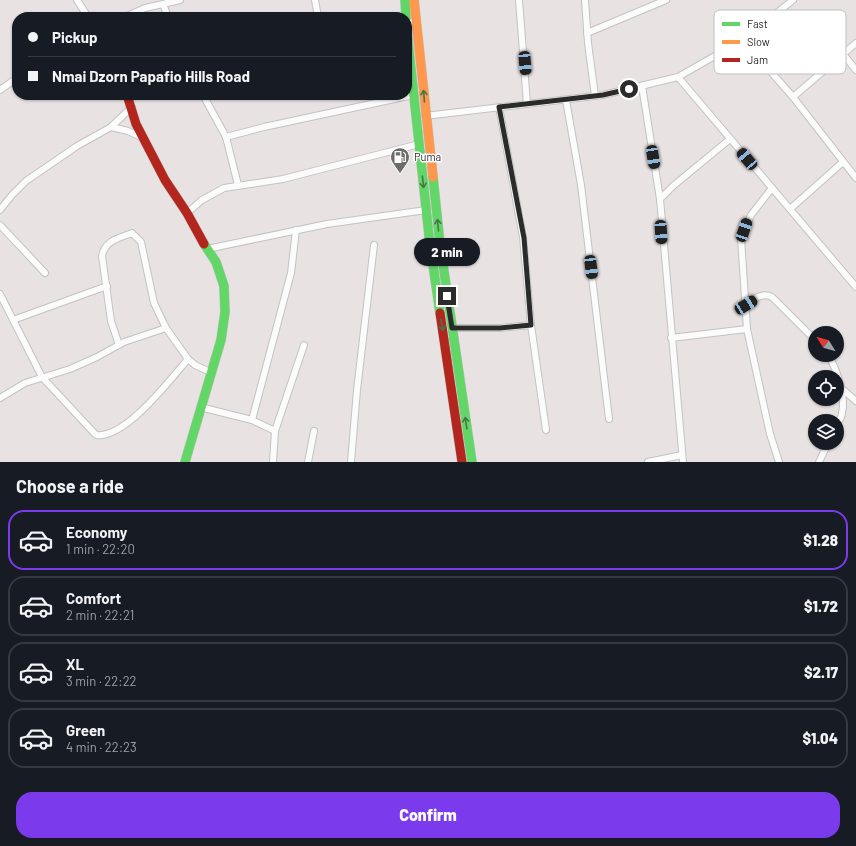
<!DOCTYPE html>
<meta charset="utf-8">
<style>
body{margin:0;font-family:Barlow,sans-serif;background:#20242c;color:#f1f3f6;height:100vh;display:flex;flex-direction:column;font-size:15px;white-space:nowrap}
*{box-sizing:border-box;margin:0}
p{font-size:13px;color:#9ea1a6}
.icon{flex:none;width:22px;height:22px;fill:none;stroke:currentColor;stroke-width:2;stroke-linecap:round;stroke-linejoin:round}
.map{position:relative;height:462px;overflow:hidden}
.details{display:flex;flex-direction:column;background:#171b24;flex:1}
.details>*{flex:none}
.hud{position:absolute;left:12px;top:12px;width:400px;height:88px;border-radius:16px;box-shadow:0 1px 3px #0004;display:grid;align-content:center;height:88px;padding:0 16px;background:#171b24}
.needle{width:26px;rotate:307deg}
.buttons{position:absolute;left:808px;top:326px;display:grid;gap:8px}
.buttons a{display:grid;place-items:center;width:36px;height:36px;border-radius:50%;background:#171b24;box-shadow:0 1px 3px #0004;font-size:20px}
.end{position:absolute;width:18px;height:18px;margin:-9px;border:5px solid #2b2b2b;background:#fff;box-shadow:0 0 0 2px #fff}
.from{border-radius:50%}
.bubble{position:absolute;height:28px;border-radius:14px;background:#171b24;box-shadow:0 1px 3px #0004;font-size:13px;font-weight:800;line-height:28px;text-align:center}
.car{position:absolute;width:12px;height:24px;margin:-12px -6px;border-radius:5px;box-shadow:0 0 3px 1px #0007;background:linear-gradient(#222 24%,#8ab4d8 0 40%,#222 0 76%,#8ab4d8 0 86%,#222 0)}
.hud b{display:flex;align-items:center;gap:14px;height:38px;font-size:15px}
.hud b+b{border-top:1px solid #363941}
.hud i{width:10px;height:10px;background:#f1f3f6}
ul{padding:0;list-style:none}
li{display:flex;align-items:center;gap:12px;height:60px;margin:0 8px 6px;padding:0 8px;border:2px solid #363941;border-radius:16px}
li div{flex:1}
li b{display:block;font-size:15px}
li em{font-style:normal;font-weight:800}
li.selected{border-color:#7c3aed}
li>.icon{width:36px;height:36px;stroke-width:1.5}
h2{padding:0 16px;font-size:18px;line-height:48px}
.primary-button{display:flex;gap:8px;margin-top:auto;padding:8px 16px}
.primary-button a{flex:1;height:46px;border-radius:16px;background:#7c3aed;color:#fff;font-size:16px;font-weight:800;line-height:46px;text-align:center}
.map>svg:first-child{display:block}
</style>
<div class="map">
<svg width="856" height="462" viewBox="0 0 856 462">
<rect width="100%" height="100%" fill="#e8e3e2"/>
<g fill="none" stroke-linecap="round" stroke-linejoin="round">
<defs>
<g id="street">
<path d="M 77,0 L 88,17"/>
<path d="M 315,0 L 318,17"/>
<path d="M 519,0 L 527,104"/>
<path d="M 585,0 L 588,43 L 595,96"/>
<path d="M 163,4 L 168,17"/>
<path d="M 125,17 L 145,8 L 180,0"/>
<path d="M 407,23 L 415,22"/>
<path d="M 587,33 L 666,0"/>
<path d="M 743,40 L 793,97 L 856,178"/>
<path d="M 843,54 L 856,70"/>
<path d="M 678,77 L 856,287"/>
<path d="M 642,86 L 660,199"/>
<path d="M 0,90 L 17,78"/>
<path d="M 203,95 L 226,137 L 238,185"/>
<path d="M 793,97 L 856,43"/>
<path d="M 566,100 L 581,185 L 609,419"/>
<path d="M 499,107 L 523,237 L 531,325 L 546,430"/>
<path d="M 425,116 L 603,95 L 678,77 L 743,40 L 793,0"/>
<path d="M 111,127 L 128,131 L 143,138"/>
<path d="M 226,137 L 264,127 L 413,95"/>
<path d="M 772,188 L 751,215 L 741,238 L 747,329 L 770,434 L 779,462"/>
<path d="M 790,209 L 843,162"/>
<path d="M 0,210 L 12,195 L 26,181 L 77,146 L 111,127 L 132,107"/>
<path d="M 187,213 L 202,200 L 224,188 L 283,179 L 419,144"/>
<path d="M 0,225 L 45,273"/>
<path d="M 207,249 L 327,224 L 426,210"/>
<path d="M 0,294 L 42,377 L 96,435 C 125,439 170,380 188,359"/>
<path d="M 746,305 C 754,299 762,292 772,297 L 815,340"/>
<path d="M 13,320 L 107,286"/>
<path d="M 452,328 L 500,328 L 531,325"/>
<path d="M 671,338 L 747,329"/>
<path d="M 119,345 L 111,321 L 102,256 C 105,240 119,238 132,233 L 141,242 L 154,303 L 166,328 L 188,359 L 195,365 L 210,372"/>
<path d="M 828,355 C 837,369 846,397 842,413 C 842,417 839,421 837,424"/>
<path d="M 840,387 L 856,401"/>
<path d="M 0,398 L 25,383 L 70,369 L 97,357 L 124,342 L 166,328"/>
<path d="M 200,407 L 252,420 L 275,431"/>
<path d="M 252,420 L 291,273 L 296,230"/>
<path d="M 273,462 L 275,431 L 304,345"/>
<path d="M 308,462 L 314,431"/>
<path d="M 351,462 L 357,390 L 374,245"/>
<path d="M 648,462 L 682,455"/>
<path d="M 683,462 L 660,199 L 673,186 L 730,139"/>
<path d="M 819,462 L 828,443"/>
</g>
<g id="fast">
<path d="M 405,0 L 406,17"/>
<path d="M 407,32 L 430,245 L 440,313"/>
<path d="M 433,177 L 440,244 L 472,462"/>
<path d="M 185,462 L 221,340 L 225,312 L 224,286 L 216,262 L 204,244"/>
</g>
<path id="slow" d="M 414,0 L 433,177"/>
<g id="jam">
<path d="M 127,95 L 136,124 L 165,180 L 187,213 L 204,244"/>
<path d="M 440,313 L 462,462"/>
</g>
</defs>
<use href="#street" stroke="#c3c2c2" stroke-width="8"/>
<use href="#fast" stroke="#c3c2c2" stroke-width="10"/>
<use href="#slow" stroke="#c3c2c2" stroke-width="10"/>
<use href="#jam" stroke="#c3c2c2" stroke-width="10"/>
<use href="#street" stroke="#fcfbfb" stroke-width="6"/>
<use href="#fast" stroke="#63d668" stroke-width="9"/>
<use href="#slow" stroke="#ff974d" stroke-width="9"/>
<use href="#jam" stroke="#b3261e" stroke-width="9"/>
</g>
<defs><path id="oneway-shaft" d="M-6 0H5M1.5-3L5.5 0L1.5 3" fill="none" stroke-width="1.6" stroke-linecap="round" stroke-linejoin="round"/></defs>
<g stroke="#447846">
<use href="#oneway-shaft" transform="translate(424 96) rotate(-94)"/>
<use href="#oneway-shaft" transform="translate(423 182) rotate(84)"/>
<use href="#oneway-shaft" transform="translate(438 225) rotate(-95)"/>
<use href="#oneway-shaft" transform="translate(442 325) rotate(80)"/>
<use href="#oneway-shaft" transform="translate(466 423) rotate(-99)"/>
</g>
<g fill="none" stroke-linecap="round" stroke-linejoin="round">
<path stroke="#2b2b2b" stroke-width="5" d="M 447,296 L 452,328 L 500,328 L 531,325 L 524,238 L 499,107 L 603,95 L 629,89"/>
</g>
<defs>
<symbol id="fuel-pin" viewBox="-11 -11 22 30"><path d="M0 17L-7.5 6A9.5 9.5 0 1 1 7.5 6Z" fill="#6d6b6b" stroke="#fff"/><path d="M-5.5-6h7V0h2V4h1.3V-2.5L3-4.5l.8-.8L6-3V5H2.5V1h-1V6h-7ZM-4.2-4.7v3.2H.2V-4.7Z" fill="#fff"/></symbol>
</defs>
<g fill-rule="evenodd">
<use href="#fuel-pin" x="389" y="146" width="22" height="30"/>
</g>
<g text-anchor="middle" stroke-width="3" stroke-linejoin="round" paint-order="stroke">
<g font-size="11" fill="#2b2b2b" stroke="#fff" text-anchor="start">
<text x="414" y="161">Puma</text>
</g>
</g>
<rect x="714" y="10" width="132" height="64" rx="6" fill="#fff" stroke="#bfbfbf" stroke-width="1"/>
<rect x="722" y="22" width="18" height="4" fill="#63d668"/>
<rect x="722" y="40" width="18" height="4" fill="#ff974d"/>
<rect x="722" y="58" width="18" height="4" fill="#b3261e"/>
<g font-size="11" fill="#2b2b2b">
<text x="747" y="28">Fast</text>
<text x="747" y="46">Slow</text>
<text x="747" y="64">Jam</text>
</g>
</svg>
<div class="buttons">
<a><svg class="needle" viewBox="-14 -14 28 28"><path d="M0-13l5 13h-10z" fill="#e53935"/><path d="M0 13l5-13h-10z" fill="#9ea1a6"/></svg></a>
<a><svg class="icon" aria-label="locate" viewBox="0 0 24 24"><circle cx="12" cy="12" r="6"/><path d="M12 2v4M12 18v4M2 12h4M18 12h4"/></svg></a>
<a><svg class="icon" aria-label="layers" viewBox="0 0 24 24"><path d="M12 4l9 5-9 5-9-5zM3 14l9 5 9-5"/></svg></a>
</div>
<i class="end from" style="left:629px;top:89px"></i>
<i class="end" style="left:447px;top:296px"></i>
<div class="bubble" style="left:414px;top:238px;width:66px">2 min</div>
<i class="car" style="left:525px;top:63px;rotate:175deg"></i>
<i class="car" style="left:653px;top:157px;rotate:171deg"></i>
<i class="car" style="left:747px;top:159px;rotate:320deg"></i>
<i class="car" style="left:744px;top:230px;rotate:19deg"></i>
<i class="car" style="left:661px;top:232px;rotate:176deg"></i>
<i class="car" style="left:591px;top:267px;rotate:173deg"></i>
<i class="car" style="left:746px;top:305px;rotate:58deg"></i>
<div class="hud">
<b><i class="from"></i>Pickup</b>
<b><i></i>Nmai Dzorn Papafio Hills Road</b>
</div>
</div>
<section class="details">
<h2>Choose a ride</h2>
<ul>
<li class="selected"><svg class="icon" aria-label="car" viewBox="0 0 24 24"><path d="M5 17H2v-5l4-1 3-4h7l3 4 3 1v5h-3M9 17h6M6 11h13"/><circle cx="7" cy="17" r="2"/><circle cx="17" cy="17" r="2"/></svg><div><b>Economy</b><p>1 min · 22:20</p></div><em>$1.28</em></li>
<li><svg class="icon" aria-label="car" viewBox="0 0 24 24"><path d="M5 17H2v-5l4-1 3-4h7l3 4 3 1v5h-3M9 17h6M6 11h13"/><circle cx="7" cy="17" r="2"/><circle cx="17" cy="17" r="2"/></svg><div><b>Comfort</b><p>2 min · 22:21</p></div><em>$1.72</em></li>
<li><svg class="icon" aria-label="car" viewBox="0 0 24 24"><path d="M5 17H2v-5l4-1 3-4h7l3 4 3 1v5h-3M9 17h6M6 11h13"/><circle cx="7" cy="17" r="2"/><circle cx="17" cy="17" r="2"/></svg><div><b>XL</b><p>3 min · 22:22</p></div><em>$2.17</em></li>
<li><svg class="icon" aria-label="car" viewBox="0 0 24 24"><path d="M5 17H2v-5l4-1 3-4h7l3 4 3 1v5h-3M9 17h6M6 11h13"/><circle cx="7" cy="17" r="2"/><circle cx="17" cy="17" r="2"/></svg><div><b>Green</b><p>4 min · 22:23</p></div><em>$1.04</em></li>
</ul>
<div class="primary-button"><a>Confirm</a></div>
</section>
